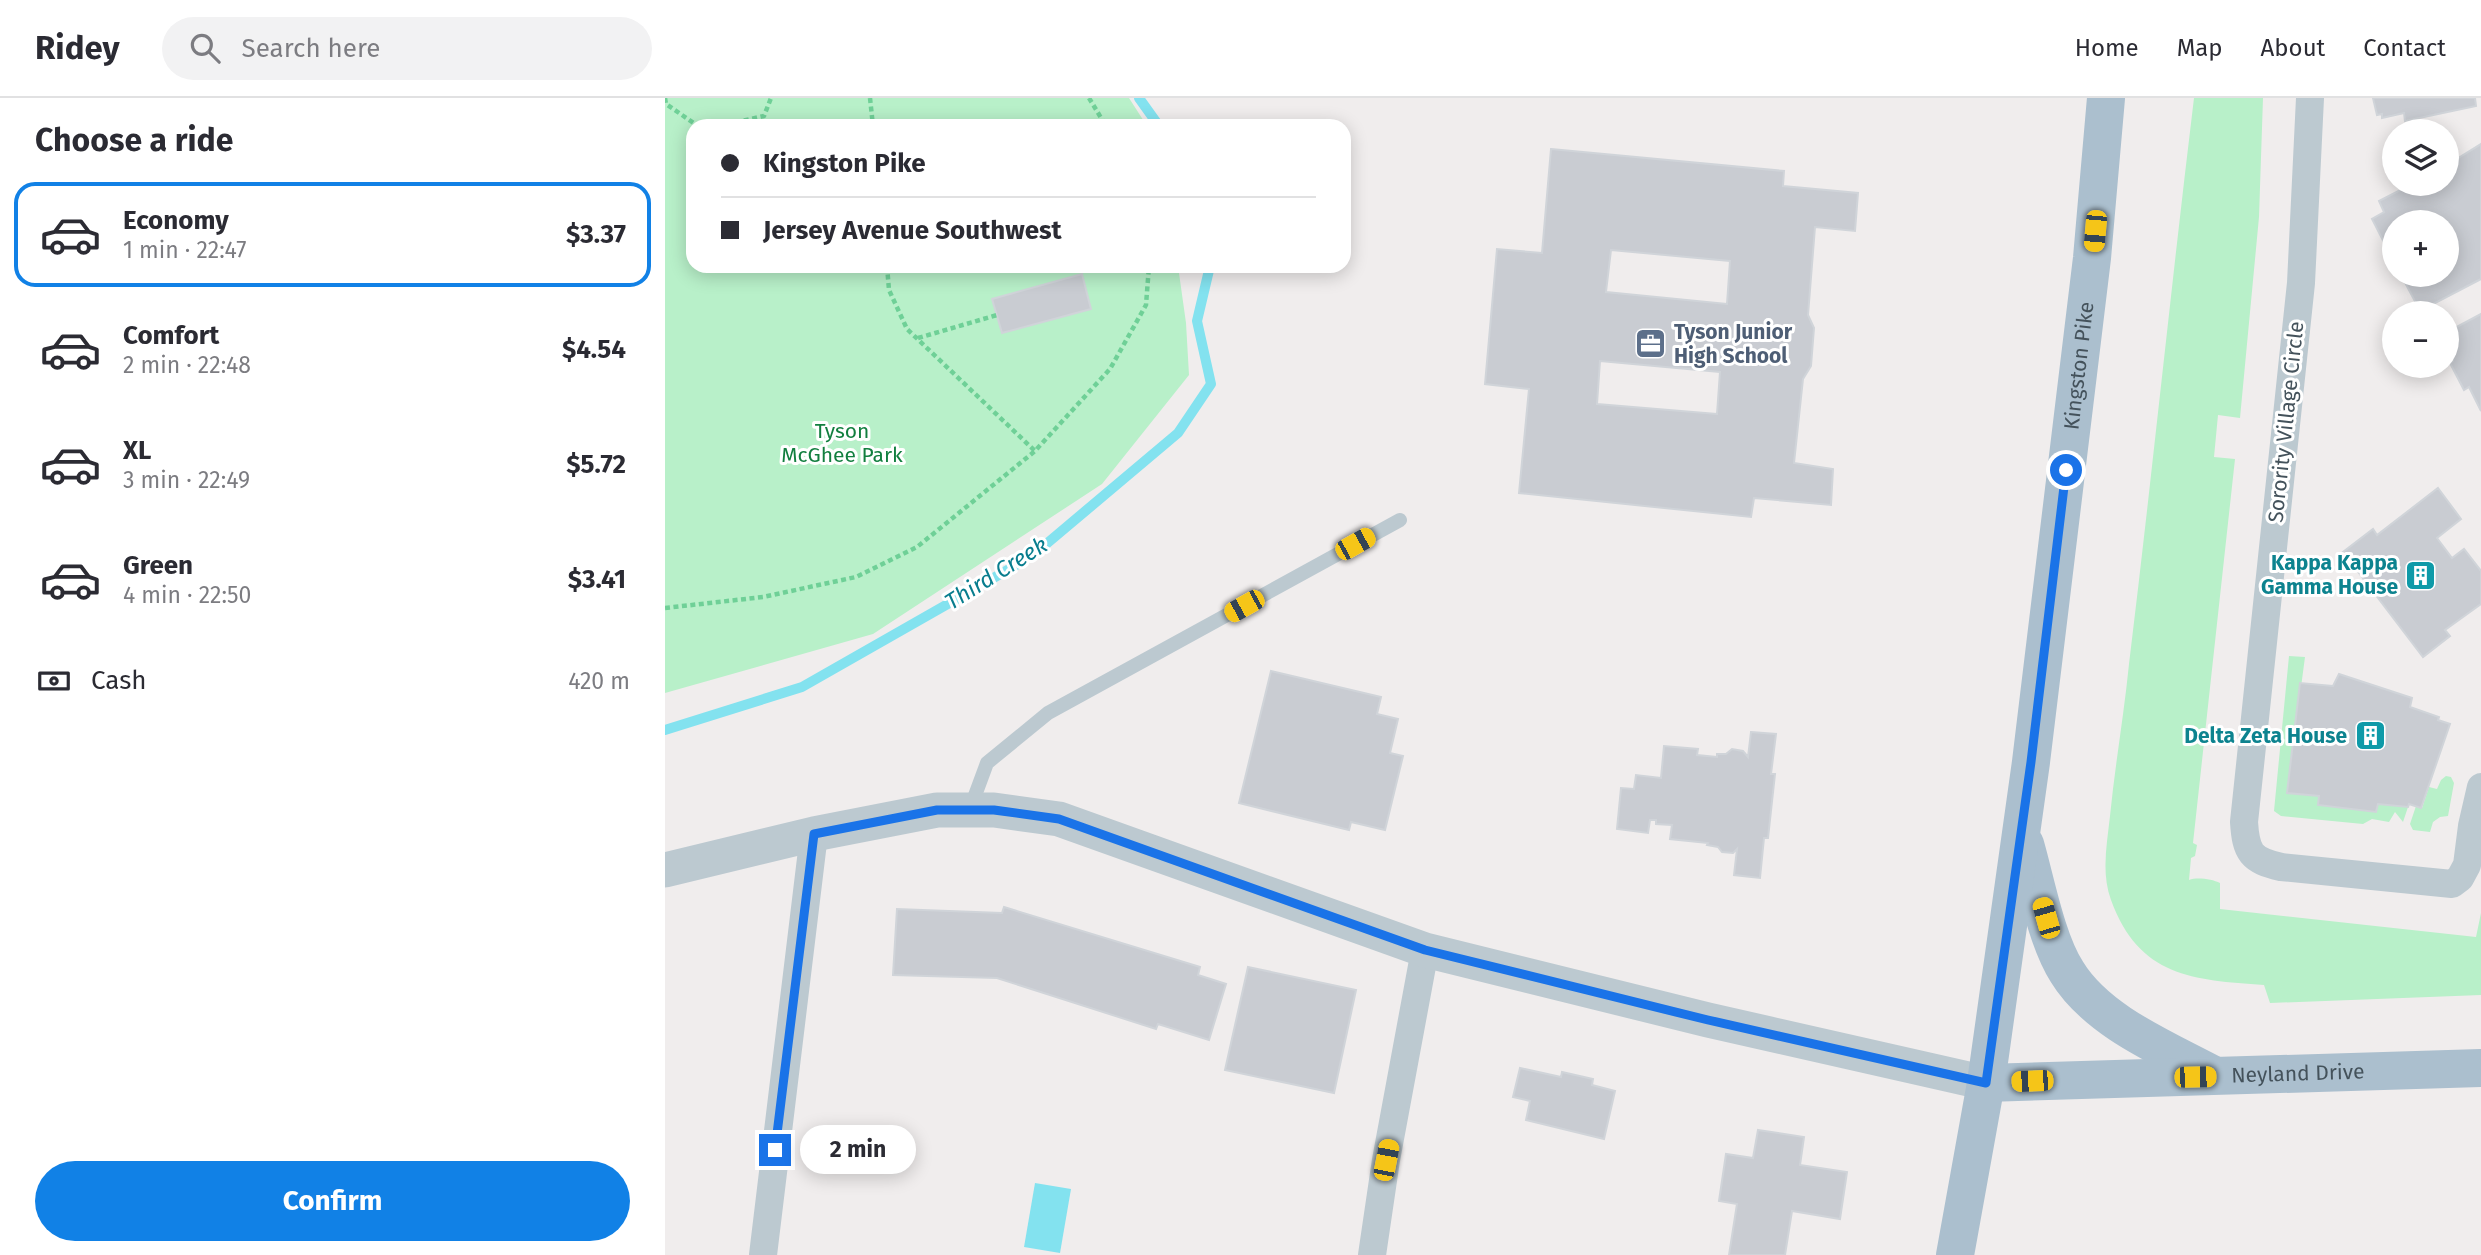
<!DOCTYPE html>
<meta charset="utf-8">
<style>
body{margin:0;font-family:"Fira Sans",sans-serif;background:#f2f2f3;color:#2b2b33;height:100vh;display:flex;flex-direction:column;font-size:26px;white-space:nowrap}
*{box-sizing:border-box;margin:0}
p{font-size:23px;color:#7c7c81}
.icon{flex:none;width:38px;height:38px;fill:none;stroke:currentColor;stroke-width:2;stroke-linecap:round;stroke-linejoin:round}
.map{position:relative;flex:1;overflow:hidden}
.sheet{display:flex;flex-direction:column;background:#fff;width:665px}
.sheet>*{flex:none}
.banner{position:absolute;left:21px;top:21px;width:665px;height:154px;border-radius:21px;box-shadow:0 4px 18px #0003;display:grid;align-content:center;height:154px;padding:0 35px;background:#fff}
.buttons{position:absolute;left:1717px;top:21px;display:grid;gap:14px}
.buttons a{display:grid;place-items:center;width:77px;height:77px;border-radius:50%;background:#fff;box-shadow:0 4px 18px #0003;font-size:35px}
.end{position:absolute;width:32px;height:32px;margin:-16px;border:9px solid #1a73e8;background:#fff;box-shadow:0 0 0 4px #fff}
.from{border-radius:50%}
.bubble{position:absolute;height:49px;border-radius:24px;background:#fff;box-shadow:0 4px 18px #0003;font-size:23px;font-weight:700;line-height:49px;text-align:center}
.car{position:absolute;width:21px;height:42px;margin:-21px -10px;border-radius:9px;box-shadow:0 0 5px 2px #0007;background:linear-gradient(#f5c518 24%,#345 0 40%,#f5c518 0 76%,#345 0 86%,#f5c518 0)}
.banner b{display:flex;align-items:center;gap:24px;height:66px;font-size:26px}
.banner b+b{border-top:2px solid #e1e1e2}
.banner i{width:18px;height:18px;background:#2b2b33}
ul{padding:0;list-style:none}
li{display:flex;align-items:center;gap:21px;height:105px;margin:0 14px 10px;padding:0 21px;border:4px solid transparent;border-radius:21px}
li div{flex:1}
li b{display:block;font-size:26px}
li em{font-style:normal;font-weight:700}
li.active{border-color:#1181e6}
li>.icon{width:63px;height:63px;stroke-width:1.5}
h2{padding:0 35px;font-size:32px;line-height:84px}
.pay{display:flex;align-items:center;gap:18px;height:77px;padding:0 35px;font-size:26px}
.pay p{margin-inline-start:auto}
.action{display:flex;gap:14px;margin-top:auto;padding:14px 35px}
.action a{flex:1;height:80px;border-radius:42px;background:#1181e6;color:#fff;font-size:28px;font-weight:700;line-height:80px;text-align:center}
header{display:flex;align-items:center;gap:42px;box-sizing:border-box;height:98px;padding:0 35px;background:#fff;border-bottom:2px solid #e1e1e2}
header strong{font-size:33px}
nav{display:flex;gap:38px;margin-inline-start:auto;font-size:24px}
.search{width:490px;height:63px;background:#f2f2f3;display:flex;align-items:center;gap:18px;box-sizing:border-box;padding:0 24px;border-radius:38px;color:#7c7c81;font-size:26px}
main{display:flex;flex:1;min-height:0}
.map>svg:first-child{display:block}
</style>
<header>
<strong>Ridey</strong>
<div class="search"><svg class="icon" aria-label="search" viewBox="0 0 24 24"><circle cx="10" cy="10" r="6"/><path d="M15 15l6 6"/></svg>Search here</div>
<nav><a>Home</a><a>Map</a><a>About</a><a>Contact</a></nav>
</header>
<main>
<section class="sheet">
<h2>Choose a ride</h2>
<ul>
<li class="active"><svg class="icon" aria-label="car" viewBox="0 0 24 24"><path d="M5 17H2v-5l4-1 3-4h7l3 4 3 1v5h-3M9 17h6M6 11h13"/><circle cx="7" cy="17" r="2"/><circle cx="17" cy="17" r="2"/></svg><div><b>Economy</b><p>1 min · 22:47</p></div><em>$3.37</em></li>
<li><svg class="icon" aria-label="car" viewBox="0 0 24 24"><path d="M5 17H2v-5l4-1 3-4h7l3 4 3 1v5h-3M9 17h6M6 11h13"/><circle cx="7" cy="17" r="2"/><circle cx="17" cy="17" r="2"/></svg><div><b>Comfort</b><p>2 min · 22:48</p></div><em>$4.54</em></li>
<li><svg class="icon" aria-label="car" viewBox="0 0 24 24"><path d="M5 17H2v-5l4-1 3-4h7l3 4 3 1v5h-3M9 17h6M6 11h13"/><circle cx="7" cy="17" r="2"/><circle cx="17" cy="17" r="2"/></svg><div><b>XL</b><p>3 min · 22:49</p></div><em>$5.72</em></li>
<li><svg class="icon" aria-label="car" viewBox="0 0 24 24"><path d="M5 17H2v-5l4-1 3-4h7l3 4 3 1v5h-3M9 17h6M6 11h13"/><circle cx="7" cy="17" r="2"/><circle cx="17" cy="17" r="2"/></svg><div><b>Green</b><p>4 min · 22:50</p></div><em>$3.41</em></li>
</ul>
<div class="pay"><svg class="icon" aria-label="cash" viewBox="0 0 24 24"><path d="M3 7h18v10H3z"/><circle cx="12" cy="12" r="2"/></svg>Cash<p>420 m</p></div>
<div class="action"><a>Confirm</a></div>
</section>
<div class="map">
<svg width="1816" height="1157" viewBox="0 0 1816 1157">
<rect width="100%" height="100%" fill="#f0eded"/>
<g fill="#b8f0c9">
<path d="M 0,0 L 464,0 L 482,28 L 28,28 L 28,168 L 513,168 L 521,225 L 524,277 L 437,386 L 208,536 L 0,595 Z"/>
<path d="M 1529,0 L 1598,0 L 1594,119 L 1575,320 L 1553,317 L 1549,359 L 1570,361 L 1528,745 L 1532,747 L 1530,758 L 1526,760 L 1524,782 C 1532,779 1547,781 1555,785 L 1555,811 L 1811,839 L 1816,815 L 1816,897 L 1605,905 L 1599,887 C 1528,882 1474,879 1446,802 C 1436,775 1442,746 1445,718 C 1450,667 1459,617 1464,566 C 1487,378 1506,189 1529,0 Z"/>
<path d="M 1624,558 L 1640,559 L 1622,695 L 1654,698 L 1653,707 L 1711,714 L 1713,706 L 1743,709 L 1738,724 L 1730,714 L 1724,724 L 1707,721 L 1698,726 L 1616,718 L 1609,713 Z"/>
<path d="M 1781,678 L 1786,679 L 1789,685 L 1783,718 L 1775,719 L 1768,724 L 1765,734 L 1748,732 L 1745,726 L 1751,708 L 1757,710 L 1764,689 L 1772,691 L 1776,682 Z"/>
</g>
<path fill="#83e2ef" d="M 370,1085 L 406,1091 L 395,1155 L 359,1149 Z"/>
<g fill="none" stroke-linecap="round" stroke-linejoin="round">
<g stroke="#83e2ef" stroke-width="10">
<path d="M 474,0 L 494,28"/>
<path d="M 0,632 L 137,589 L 367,458 L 513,335 L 546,286 L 532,223 L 545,168"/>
</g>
</g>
<g fill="#c9ccd2" stroke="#d0d4d9" stroke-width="2" fill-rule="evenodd">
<path d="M 1708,0 L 1810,0 L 1811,8 L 1740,23 L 1739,15 L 1717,20 L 1717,16 L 1712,17 Z"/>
<path d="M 1816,46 L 1816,181 L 1755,213 L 1736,177 L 1782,177 L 1782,124 L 1729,124 L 1729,164 L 1707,121 L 1719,114 L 1714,103 L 1747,86 L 1782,86 L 1782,67 Z"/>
<path d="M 886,51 L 1119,73 L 1118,88 L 1193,95 L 1190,133 L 1150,129 L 1143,217 L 1149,230 L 1146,268 L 1138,281 L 1129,365 L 1168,371 L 1166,407 L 1089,400 L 1086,419 L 854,395 L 864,291 L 820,286 L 832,151 L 877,155 ZM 946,152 L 1065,163 L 1062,206 L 941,194 ZM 935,263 L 1055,274 L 1052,316 L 932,306 Z"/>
<path d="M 417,176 L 426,211 L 337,235 L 327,201 Z"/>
<path d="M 1816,216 L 1816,313 L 1804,289 L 1799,292 L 1785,265 L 1788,263 L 1782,250 L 1782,239 L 1788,236 L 1786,232 Z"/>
<path d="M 1773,390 L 1796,421 L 1772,440 L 1787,460 L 1799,451 L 1816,473 L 1816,506 L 1780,532 L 1785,538 L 1758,559 L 1678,454 L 1708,431 L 1712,437 Z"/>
<path d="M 606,573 L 716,599 L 712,616 L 733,621 L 725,655 L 738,658 L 720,732 L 686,724 L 684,732 L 574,705 Z"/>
<path d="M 1674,576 L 1747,600 L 1745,609 L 1774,619 L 1773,622 L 1785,626 L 1756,710 L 1744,706 L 1743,709 L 1713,706 L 1711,714 L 1653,707 L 1654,698 L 1622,695 L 1635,585 L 1668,588 Z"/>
<path d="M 1086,634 L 1111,636 L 1106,676 L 1110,676 L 1103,740 L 1099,740 L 1095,780 L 1069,777 L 1072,751 L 1068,755 L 1057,754 L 1053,749 L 1042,747 L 1043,745 L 1005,741 L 1007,727 L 991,726 L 991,722 L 985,722 L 983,735 L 952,731 L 956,690 L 969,691 L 971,677 L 996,680 L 999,648 L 1033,651 L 1032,657 L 1052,659 L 1052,656 L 1061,656 L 1067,651 L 1078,653 L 1083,659 Z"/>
<path d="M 339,809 L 535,869 L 533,877 L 561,886 L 544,942 L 493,926 L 491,931 L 332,880 L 228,877 L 232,811 L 337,815 Z"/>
<path d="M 583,869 L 691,892 L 669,995 L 560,972 Z"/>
<path d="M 855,970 L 896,979 L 897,974 L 928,981 L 927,987 L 950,993 L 939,1041 L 861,1022 L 865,1003 L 848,999 Z"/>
<path d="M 1093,1032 L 1139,1039 L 1135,1067 L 1182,1074 L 1175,1121 L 1127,1113 L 1120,1157 L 1064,1157 L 1072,1106 L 1054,1103 L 1061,1056 L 1088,1060 Z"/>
</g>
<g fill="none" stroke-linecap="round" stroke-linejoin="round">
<g stroke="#6fd097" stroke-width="4.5" stroke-dasharray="5 3.5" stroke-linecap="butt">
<path d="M 0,0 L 1,6 L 33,28"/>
<path d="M 205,0 L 208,28"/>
<path d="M 424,0 L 441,28"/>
<path d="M 54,28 L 99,18 L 106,0"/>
<path d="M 222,168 L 224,192 L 242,231 L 370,353"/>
<path d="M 253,240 L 332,217"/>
<path d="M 0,510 L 98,499 L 191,479 L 252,449 L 370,353 L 445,271 L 481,207 L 484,168"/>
</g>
<path stroke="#bcc9d0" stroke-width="14" d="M 305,711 L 322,665 L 383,615 L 735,422"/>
<g stroke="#bcc9d0" stroke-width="28">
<path d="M 1645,0 L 1636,185 L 1579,724 C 1581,755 1586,762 1616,769 L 1787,786 L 1795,780 L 1802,767 L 1807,728 L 1816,689"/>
<path d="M 98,1157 L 149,736"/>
<path d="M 707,1157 L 721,1062 L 760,852"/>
</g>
<path stroke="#bcc9d0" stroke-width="35" d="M 0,772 L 149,736 L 272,712 L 329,712 L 394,721 L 760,852 L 1043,922 L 1321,985"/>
<g stroke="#abbfce" stroke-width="38">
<path d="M 1360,746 C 1371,784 1381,841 1402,874 C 1432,923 1498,950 1547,976"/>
<path id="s1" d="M 1321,985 L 1816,970"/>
<path id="s2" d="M 1290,1157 L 1321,985 L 1366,664 L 1427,160 L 1441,0"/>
</g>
</g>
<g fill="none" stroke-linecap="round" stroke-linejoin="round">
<path stroke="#1a73e8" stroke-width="9" d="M 110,1052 L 149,736 L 272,712 L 329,712 L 394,721 L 760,852 L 1043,922 L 1321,985 L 1366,664 L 1401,372"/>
</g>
<defs>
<symbol id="office-square" viewBox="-11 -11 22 22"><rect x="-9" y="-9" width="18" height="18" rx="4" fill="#5c6f8a" stroke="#fff"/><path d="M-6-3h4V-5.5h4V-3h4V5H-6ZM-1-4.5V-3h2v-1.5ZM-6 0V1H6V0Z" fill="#fff"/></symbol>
<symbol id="building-square" viewBox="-11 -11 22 22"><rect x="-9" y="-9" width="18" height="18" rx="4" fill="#0f9aa8" stroke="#fff"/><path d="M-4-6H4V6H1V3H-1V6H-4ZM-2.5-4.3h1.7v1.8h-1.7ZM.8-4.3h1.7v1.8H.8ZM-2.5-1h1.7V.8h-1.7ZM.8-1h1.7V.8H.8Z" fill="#fff"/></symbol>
</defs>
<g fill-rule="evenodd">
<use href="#office-square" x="968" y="228" width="35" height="35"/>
<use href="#building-square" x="1738" y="460" width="35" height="35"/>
<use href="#building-square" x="1688" y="620" width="35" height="35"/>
</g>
<g text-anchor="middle" stroke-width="6" stroke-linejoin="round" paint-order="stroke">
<g font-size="21" font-weight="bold" fill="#4e5e75" stroke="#fff" text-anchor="start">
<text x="1009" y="241">Tyson Junior<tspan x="1009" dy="24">High School</tspan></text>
</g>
<g font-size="21" fill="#44525b" stroke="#fff">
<text dy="7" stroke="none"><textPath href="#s2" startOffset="898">Kingston Pike</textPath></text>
<text transform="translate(1621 324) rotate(-84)" y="7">Sorority Village Circle</text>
<text dy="7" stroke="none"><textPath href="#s1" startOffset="312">Neyland Drive</textPath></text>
</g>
<g font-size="21" fill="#127f3f" stroke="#fff">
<text x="177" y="340">Tyson<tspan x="177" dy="24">McGhee Park</tspan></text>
</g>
<g font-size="21" font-weight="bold" fill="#0d838f" stroke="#fff" text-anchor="end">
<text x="1733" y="472">Kappa Kappa<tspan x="1733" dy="24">Gamma House</tspan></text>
<text x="1682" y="645">Delta Zeta House</text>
</g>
<g font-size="23" font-style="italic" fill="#087d8e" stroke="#fff">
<text transform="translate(331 475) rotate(-32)" y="8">Third Creek</text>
</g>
</g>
</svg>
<div class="buttons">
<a><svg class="icon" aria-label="layers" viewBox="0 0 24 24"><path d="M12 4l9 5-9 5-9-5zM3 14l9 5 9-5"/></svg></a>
<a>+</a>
<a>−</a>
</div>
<i class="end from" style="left:1401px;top:372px"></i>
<i class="end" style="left:110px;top:1052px"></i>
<div class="bubble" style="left:135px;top:1027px;width:116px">2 min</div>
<i class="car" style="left:1430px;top:133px;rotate:185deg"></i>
<i class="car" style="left:690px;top:446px;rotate:61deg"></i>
<i class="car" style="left:579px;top:508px;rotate:241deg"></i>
<i class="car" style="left:1381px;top:820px;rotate:344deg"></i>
<i class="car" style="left:1530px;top:979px;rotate:89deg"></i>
<i class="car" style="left:1367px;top:983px;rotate:268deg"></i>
<i class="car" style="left:721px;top:1062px;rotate:11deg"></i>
<div class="banner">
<b><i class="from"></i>Kingston Pike</b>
<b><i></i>Jersey Avenue Southwest</b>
</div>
</div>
</main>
